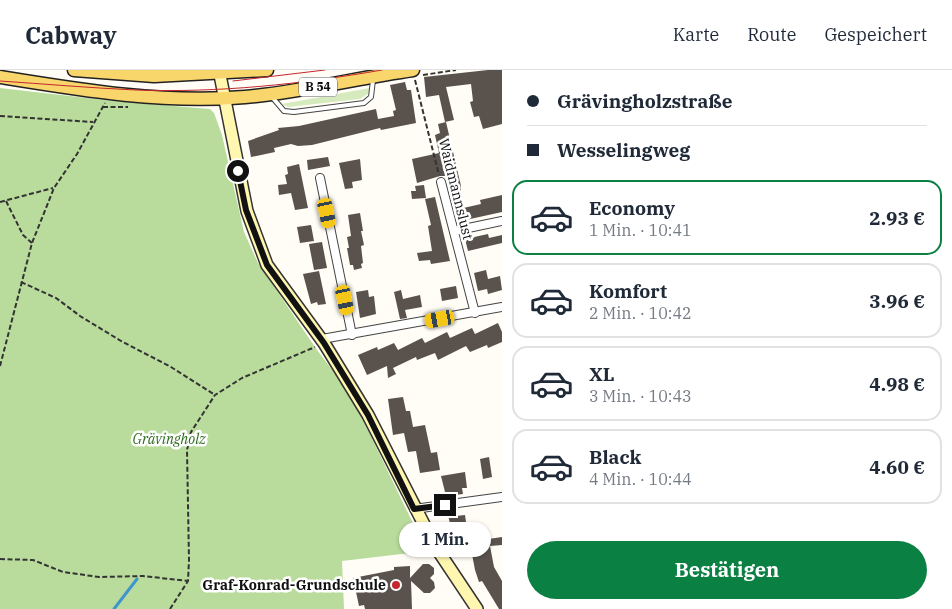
<!DOCTYPE html>
<html lang="de">
<meta charset="utf-8">
<style>
body{margin:0;font-family:"IBM Plex Serif",serif;background:#f6f6f7;color:#1f2937;height:100vh;display:flex;flex-direction:column;font-size:19px;white-space:nowrap}
*{box-sizing:border-box;margin:0}
p{font-size:16px;color:#747a83}
.icon{flex:none;width:28px;height:28px;fill:none;stroke:currentColor;stroke-width:2;stroke-linecap:round;stroke-linejoin:round}
.map{position:relative;flex:1;overflow:hidden}
.panel{display:flex;flex-direction:column;background:#fff;width:450px}
.panel>*{flex:none}
.top-card{display:grid;align-content:center;height:110px;padding:0 25px;background:#fff}
.end{position:absolute;width:22px;height:22px;margin:-11px;border:6px solid #111;background:#fff;box-shadow:0 0 0 2px #fff}
.from{border-radius:50%}
.bubble{position:absolute;height:35px;border-radius:18px;background:#fff;box-shadow:0 1px 4px #0004;font-size:16px;font-weight:700;line-height:35px;text-align:center}
.car{position:absolute;width:15px;height:30px;margin:-15px -8px;border-radius:6px;box-shadow:0 0 4px 1px #0007;background:linear-gradient(#f5c518 24%,#345 0 40%,#f5c518 0 76%,#345 0 86%,#f5c518 0)}
.top-card b{display:flex;align-items:center;gap:18px;height:48px;font-size:19px}
.top-card b+b{border-top:1px solid #e0e1e3}
.top-card i{width:12px;height:12px;background:#1f2937}
ul{padding:0;list-style:none}
li{display:flex;align-items:center;gap:15px;height:75px;margin:0 10px 8px;padding:0 15px;border:2px solid #e0e1e3;border-radius:15px}
li div{flex:1}
li b{display:block;font-size:19px}
li em{font-style:normal;font-weight:700}
li.current{border-color:#0b8043}
li>.icon{width:45px;height:45px;stroke-width:1.5}
.primary-button{display:flex;gap:10px;margin-top:auto;padding:10px 25px}
.primary-button a{flex:1;height:58px;border-radius:30px;background:#0b8043;color:#fff;font-size:20px;font-weight:700;line-height:58px;text-align:center}
header{display:flex;align-items:center;gap:30px;box-sizing:border-box;height:70px;padding:0 25px;background:#fff;border-bottom:1px solid #e0e1e3}
header strong{font-size:24px}
nav{display:flex;gap:28px;margin-inline-start:auto;font-size:18px}
main{display:flex;flex:1;min-height:0}
.map>svg:first-child{display:block}
</style>
<header>
<strong>Cabway</strong>
<nav><a>Karte</a><a>Route</a><a>Gespeichert</a></nav>
</header>
<main>
<div class="map">
<svg width="502" height="539" viewBox="0 0 502 539">
<rect width="100%" height="100%" fill="#fffdf5"/>
<path fill="#d5ebbd" d="M 370,18 L 369,23 L 360,29 L 288,37 L 282,34 Z"/>
<path fill="#b9dc9c" d="M 0,18 L 113,31 L 210,39 L 214,43 L 222,65 L 244,162 L 258,193 L 317,280 L 350,323 L 424,476 L 410,483 L 342,491 L 344,539 L 0,539 Z"/>
<g fill="none" stroke-linecap="round" stroke-linejoin="round">
<path stroke="#3f96cf" stroke-width="3" d="M 114,539 L 137,509"/>
</g>
<g fill="#5a524d">
<path d="M 488,0 L 502,0 L 502,54 L 483,59 L 479,46 L 474,47 L 470,32 L 473,31 L 471,14 L 446,17 L 454,50 L 445,52 L 439,25 L 426,27 L 424,7 Z"/>
<path d="M 405,12 L 407,20 L 411,20 L 416,53 L 381,60 L 380,58 L 312,75 L 298,76 L 291,74 L 274,78 L 275,82 L 251,87 L 248,71 L 279,60 L 278,58 L 299,56 L 376,39 L 378,49 L 394,46 L 393,41 L 396,40 L 390,15 Z"/>
<path d="M 446,52 L 461,116 L 461,122 L 454,123 L 449,106 L 440,106 L 417,113 L 412,89 L 439,83 L 435,65 L 440,63 L 438,54 Z"/>
<path d="M 328,87 L 330,96 L 308,100 L 307,90 Z"/>
<path d="M 360,89 L 362,110 L 352,112 L 353,118 L 345,119 L 339,93 Z"/>
<path d="M 299,94 L 308,138 L 295,140 L 291,123 L 279,125 L 278,115 L 287,114 L 285,105 L 288,104 L 287,97 Z"/>
<path d="M 424,115 L 426,128 L 412,129 L 411,121 L 416,121 L 415,116 Z"/>
<path d="M 502,125 L 502,142 L 461,151 L 459,139 L 481,134 L 480,130 Z"/>
<path d="M 435,127 L 450,191 L 431,194 L 430,190 L 419,191 L 417,183 L 432,181 L 428,156 L 431,155 L 425,129 Z"/>
<path d="M 360,143 L 363,161 L 361,161 L 364,175 L 361,176 L 363,193 L 361,194 L 362,198 L 354,200 L 353,195 L 350,195 L 347,178 L 349,178 L 347,167 L 351,166 L 348,145 Z"/>
<path d="M 311,155 L 314,171 L 300,173 L 297,157 Z"/>
<path d="M 488,164 L 489,168 L 502,165 L 502,173 L 468,181 L 465,169 Z"/>
<path d="M 322,172 L 327,198 L 314,200 L 309,174 Z"/>
<path d="M 486,200 L 488,209 L 500,206 L 502,220 L 488,224 L 487,219 L 478,221 L 474,203 Z"/>
<path d="M 319,201 L 326,234 L 318,235 L 317,232 L 311,234 L 303,204 Z"/>
<path d="M 456,216 L 458,228 L 442,231 L 440,219 Z"/>
<path d="M 368,220 L 369,227 L 374,226 L 376,244 L 360,248 L 356,222 Z"/>
<path d="M 401,220 L 403,229 L 420,225 L 422,237 L 405,240 L 407,248 L 400,249 L 394,222 Z"/>
<path d="M 498,253 L 502,262 L 502,272 L 488,278 L 487,275 L 470,282 L 466,276 L 438,290 L 435,283 L 417,290 L 416,287 L 393,298 L 396,304 L 388,308 L 387,296 L 367,305 L 358,285 L 377,277 L 378,280 L 394,273 L 398,280 L 422,268 L 425,273 L 447,262 L 450,268 L 472,258 L 475,264 Z"/>
<path d="M 403,327 L 406,341 L 410,341 L 413,357 L 425,355 L 431,383 L 437,382 L 440,400 L 420,403 L 416,381 L 408,382 L 404,363 L 393,365 L 388,329 Z"/>
<path d="M 489,387 L 492,407 L 483,409 L 480,389 Z"/>
<path d="M 465,402 L 467,418 L 462,418 L 463,424 L 446,426 L 441,406 Z"/>
<path d="M 456,444 L 456,446 L 465,445 L 468,466 L 475,466 L 475,471 L 502,467 L 502,475 L 490,476 L 494,497 L 502,511 L 502,539 L 499,539 L 482,511 L 479,512 L 475,500 L 471,479 L 462,479 L 459,458 L 451,458 L 448,445 Z"/>
<path d="M 423,494 L 429,494 L 434,498 L 434,504 L 430,508 L 434,512 L 435,518 L 430,523 L 424,523 L 411,511 L 412,539 L 365,539 L 364,535 L 359,536 L 353,508 L 394,500 L 394,497 L 410,496 L 410,508 Z"/>
</g>
<g fill="none" stroke-linecap="round" stroke-linejoin="round">
<defs>
<path id="lane" d="M 272,27 L 284,41 L 294,42 L 364,33 L 371,27 L 373,10"/>
<g id="street">
<path d="M 320,108 L 352,265"/>
<path d="M 441,112 L 475,243"/>
<path d="M 454,161 L 502,151"/>
<path d="M 322,269 L 502,237"/>
<path d="M 414,439 L 502,427"/>
</g>
<path id="secondary" d="M 219,0 L 247,141 L 267,195 L 324,273 L 368,345 L 435,476 L 477,539"/>
<g id="primary">
<path d="M 74,0 L 154,6 L 267,0"/>
<path d="M 0,7 C 80,20 163,34 245,27 C 301,22 357,8 413,0"/>
</g>
</defs>
<use href="#lane" stroke="#444" stroke-width="6"/>
<use href="#street" stroke="#444" stroke-width="10"/>
<use href="#secondary" stroke="#333" stroke-width="14"/>
<use href="#primary" stroke="#222" stroke-width="15"/>
<g stroke="#333" stroke-width="2" stroke-dasharray="5 2.5" stroke-linecap="butt">
<path d="M 423,5 L 456,0"/>
<path d="M 415,10 L 439,105"/>
<path d="M 103,37 L 128,37"/>
<path d="M 0,46 L 93,52"/>
<path d="M 6,131 L 23,165 L 32,173"/>
<path d="M 0,132 L 53,118"/>
<path d="M 21,212 L 56,228 L 80,246 L 121,271 L 171,297 L 215,325"/>
<path d="M 0,296 L 32,173 L 54,118 L 77,84 L 105,33"/>
<path d="M 0,489 L 33,490 L 63,502 L 99,507 L 143,506 L 188,511"/>
<path d="M 170,539 L 188,511 L 189,490 L 187,380 L 191,362 L 215,325 L 242,308 L 315,277"/>
</g>
<use href="#lane" stroke="#fff" stroke-width="4"/>
<use href="#street" stroke="#fff" stroke-width="8"/>
<use href="#secondary" stroke="#fff6b0" stroke-width="11"/>
<use href="#primary" stroke="#f9d66b" stroke-width="12"/>
<g stroke="#c4262e" stroke-width="1">
<path d="M 0,11 C 45,14 91,18 136,20 C 219,23 302,14 382,0"/>
<path d="M 233,11 L 325,0"/>
</g>
</g>
<g fill="none" stroke-linecap="round" stroke-linejoin="round">
<path stroke="#111" stroke-width="6" d="M 238,101 L 246,140 L 267,195 L 324,273 L 368,345 L 414,439 L 445,435"/>
</g>
<circle fill="#c4262e" stroke="#fff" stroke-width="2" cx="396" cy="515" r="5"/>
<g text-anchor="middle" stroke-width="5" stroke-linejoin="round" paint-order="stroke">
<rect fill="#fff" stroke="#585858" stroke-width="1" x="299" y="7.5" width="38" height="19" rx="4"/>
<g font-size="12" font-weight="bold" fill="#111">
<text x="318" y="21">B 54</text>
</g>
<g font-size="14" fill="#111" stroke="#fff">
<text transform="translate(456 119) rotate(76)" y="5">Waidmannslust</text>
</g>
<g font-size="14" font-style="italic" fill="#2f6b1f" stroke="#fff">
<text x="169" y="374">Grävingholz</text>
</g>
<g font-size="14" font-weight="bold" fill="#111" stroke="#fff" text-anchor="end">
<text x="386" y="520">Graf-Konrad-Grundschule</text>
</g>
</g>
</svg>
<i class="end from" style="left:238px;top:101px"></i>
<i class="end" style="left:445px;top:435px"></i>
<div class="bubble" style="left:399px;top:452px;width:92px">1 Min.</div>
<i class="car" style="left:327px;top:143px;rotate:168deg"></i>
<i class="car" style="left:345px;top:230px;rotate:168deg"></i>
<i class="car" style="left:440px;top:249px;rotate:260deg"></i>
</div>
<section class="panel">
<div class="top-card">
<b><i class="from"></i>Grävingholzstraße</b>
<b><i></i>Wesselingweg</b>
</div>
<ul>
<li class="current"><svg class="icon" aria-label="car" viewBox="0 0 24 24"><path d="M5 17H2v-5l4-1 3-4h7l3 4 3 1v5h-3M9 17h6M6 11h13"/><circle cx="7" cy="17" r="2"/><circle cx="17" cy="17" r="2"/></svg><div><b>Economy</b><p>1 Min. · 10:41</p></div><em>2.93 €</em></li>
<li><svg class="icon" aria-label="car" viewBox="0 0 24 24"><path d="M5 17H2v-5l4-1 3-4h7l3 4 3 1v5h-3M9 17h6M6 11h13"/><circle cx="7" cy="17" r="2"/><circle cx="17" cy="17" r="2"/></svg><div><b>Komfort</b><p>2 Min. · 10:42</p></div><em>3.96 €</em></li>
<li><svg class="icon" aria-label="car" viewBox="0 0 24 24"><path d="M5 17H2v-5l4-1 3-4h7l3 4 3 1v5h-3M9 17h6M6 11h13"/><circle cx="7" cy="17" r="2"/><circle cx="17" cy="17" r="2"/></svg><div><b>XL</b><p>3 Min. · 10:43</p></div><em>4.98 €</em></li>
<li><svg class="icon" aria-label="car" viewBox="0 0 24 24"><path d="M5 17H2v-5l4-1 3-4h7l3 4 3 1v5h-3M9 17h6M6 11h13"/><circle cx="7" cy="17" r="2"/><circle cx="17" cy="17" r="2"/></svg><div><b>Black</b><p>4 Min. · 10:44</p></div><em>4.60 €</em></li>
</ul>
<div class="primary-button"><a>Bestätigen</a></div>
</section>
</main>
